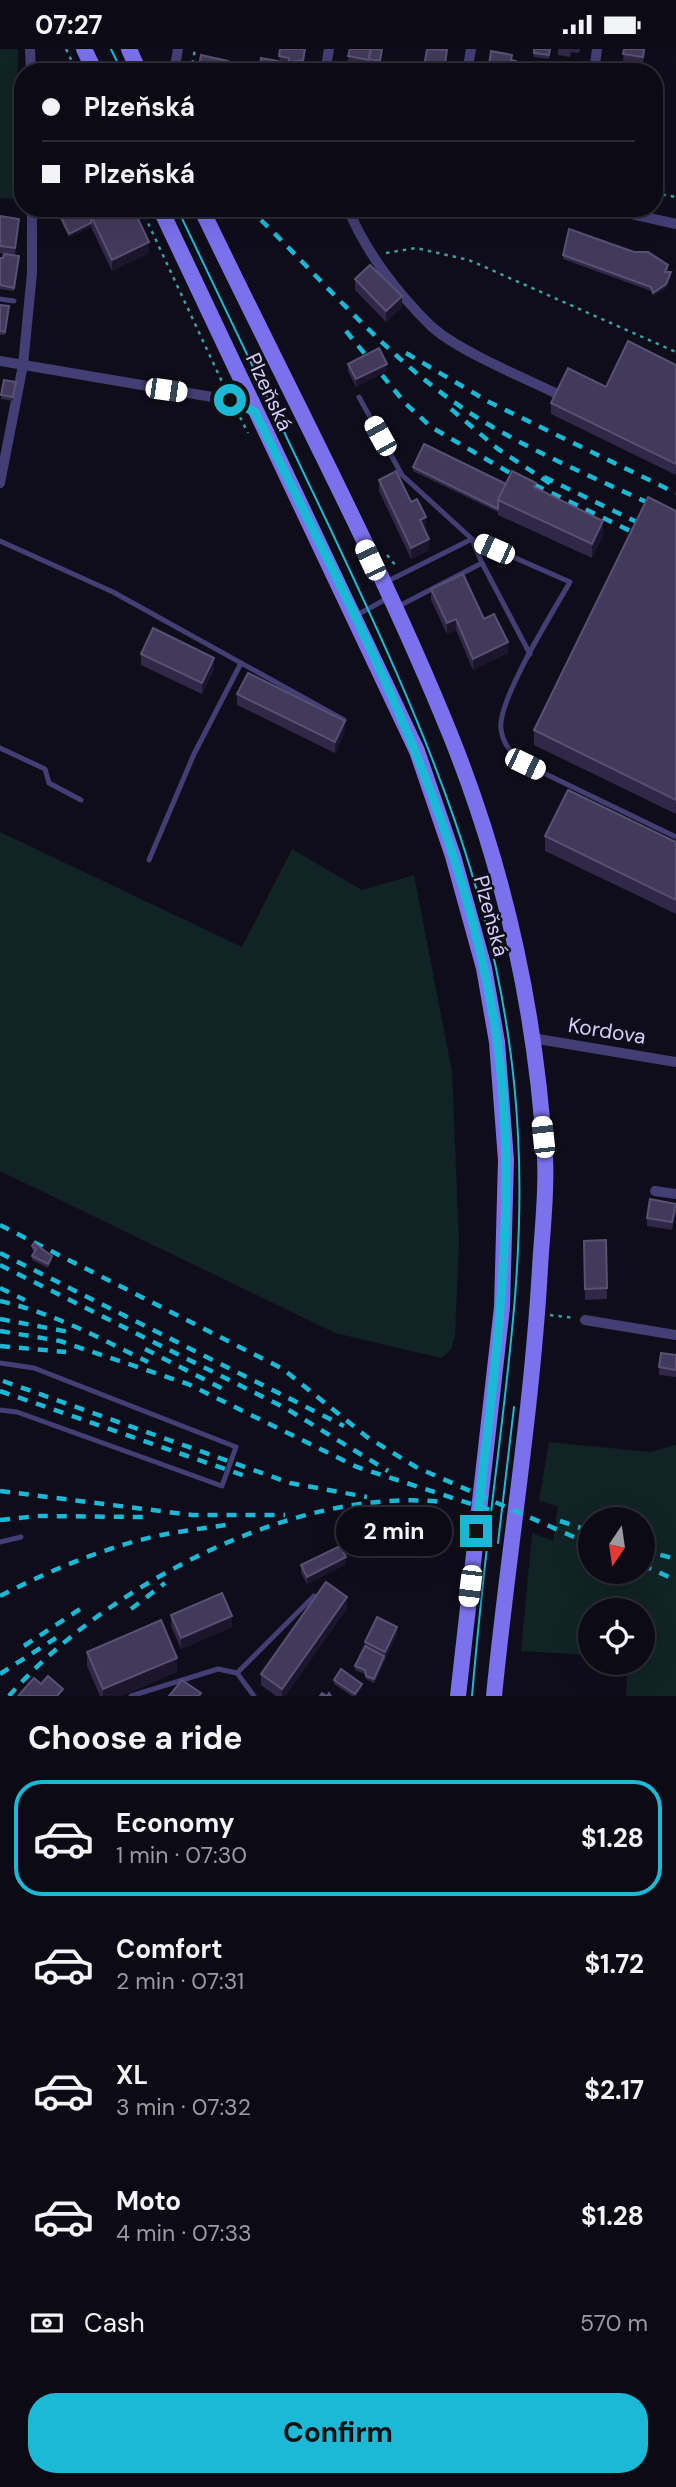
<!DOCTYPE html>
<meta charset="utf-8">
<style>
body{margin:0;font-family:"DM Sans",sans-serif;background:#15131d;color:#f1f3f6;height:100vh;display:flex;flex-direction:column;font-size:26px;white-space:nowrap}
*{box-sizing:border-box;margin:0}
p{font-size:23px;color:#9a9aa0}
.icon{flex:none;width:38px;height:38px;fill:none;stroke:currentColor;stroke-width:2;stroke-linecap:round;stroke-linejoin:round}
.map{position:relative;height:1647px;overflow:hidden}
.panel{display:flex;flex-direction:column;background:#0c0a14;flex:1}
.panel>*{flex:none}
.guide{position:absolute;left:14px;top:14px;width:649px;height:154px;border-radius:28px;box-shadow:0 7px 28px #0002,0 0 0 2px #2c2b34;display:grid;align-content:center;height:154px;padding:0 28px;background:#0c0a14}
.needle{width:46px;rotate:193deg}
.fabs{position:absolute;left:578px;top:1458px;display:grid;gap:14px}
.fabs a{display:grid;place-items:center;width:77px;height:77px;border-radius:50%;background:#0c0a14;box-shadow:0 7px 28px #0002,0 0 0 2px #2c2b34;font-size:35px}
.end{position:absolute;width:32px;height:32px;margin:-16px;border:9px solid #1cb9d6;background:#111;box-shadow:0 0 0 4px #111}
.from{border-radius:50%}
.bubble{position:absolute;height:49px;border-radius:24px;background:#0c0a14;box-shadow:0 7px 28px #0002,0 0 0 2px #2c2b34;font-size:23px;font-weight:700;line-height:49px;text-align:center}
.car{position:absolute;width:21px;height:42px;margin:-21px -10px;border-radius:9px;box-shadow:0 0 5px 2px #0007;background:linear-gradient(#fff 24%,#345 0 40%,#fff 0 76%,#345 0 86%,#fff 0)}
.guide b{display:flex;align-items:center;gap:24px;height:66px;font-size:26px}
.guide b+b{border-top:2px solid #2c2b34}
.guide i{width:18px;height:18px;background:#f1f3f6}
ul{padding:0;list-style:none}
li{display:flex;align-items:center;gap:21px;height:116px;margin:0 14px 10px;padding:0 14px;border:4px solid transparent;border-radius:28px}
li div{flex:1}
li b{display:block;font-size:26px}
li em{font-style:normal;font-weight:700}
li.active{border-color:#1cb9d6}
li>.icon{width:63px;height:63px;stroke-width:1.5}
h2{padding:0 28px;font-size:32px;line-height:84px}
.pay{display:flex;align-items:center;gap:18px;height:77px;padding:0 28px;font-size:26px}
.pay p{margin-inline-start:auto}
.action{display:flex;gap:14px;margin-top:auto;padding:14px 28px}
.action a{flex:1;height:80px;border-radius:28px;background:#1cb9d6;color:#111;font-size:28px;font-weight:700;line-height:80px;text-align:center}
.status{display:flex;justify-content:space-between;align-items:center;height:49px;padding:0 35px;background:#0c0a14;direction:ltr}
.status svg{height:19px;fill:currentColor}
.map>svg:first-child{display:block}
</style>
<div class="status"><b>07:27</b><svg viewBox="0 0 49 12"><path d="M0 12V9h3v3zM5 12V6h3v6zM10 12V3h3v9zM15 12V0h3v12zM26 1h20v11H26zM47 4h2v5h-2z"/></svg></div>
<div class="map">
<svg width="676" height="1647" viewBox="0 0 676 1647">
<rect width="100%" height="100%" fill="#100d1b"/>
<g fill="#112324" fill-rule="evenodd">
<path d="M 0,0 L 18,0 L 17,38 L 23,39 L 23,151 L 0,149 Z"/>
<path d="M 0,783 L 242,898 L 292,800 L 362,841 L 414,826 L 452,1023 L 459,1194 L 455,1285 L 451,1301 L 441,1309 L 335,1284 L 0,1122 Z"/>
<path d="M 549,1393 L 650,1403 L 676,1396 L 676,1647 L 626,1647 L 628,1614 L 642,1614 L 642,1561 L 590,1561 L 590,1606 L 521,1602 L 532,1484 L 553,1492 L 558,1457 L 539,1452 ZM 590,1470 L 642,1470 L 642,1522 L 590,1522 Z"/>
</g>
<g fill="none" stroke-linecap="round" stroke-linejoin="round">
<g stroke="#3b9f9f" stroke-width="2.5" stroke-dasharray="3.5 5" stroke-linecap="butt">
<path d="M 66,0 L 77,23"/>
<path d="M 191,23 L 195,0"/>
<path d="M 654,144 L 676,148"/>
<path d="M 141,159 L 224,337"/>
<path d="M 386,204 L 416,199 L 469,211 L 676,303"/>
<path d="M 240,368 L 248,384"/>
<path d="M 387,506 L 396,517"/>
<path d="M 550,1266 L 574,1269"/>
</g>
<g stroke="#433e74" stroke-width="5">
<path d="M 0,250 L 14,252"/>
<path d="M 359,348 L 402,426 L 472,490 L 570,533 C 554,561 497,652 501,680 C 503,697 513,705 525,715 L 676,788"/>
<path d="M 0,492 L 113,543 L 344,671"/>
<path d="M 384,534 L 472,490 L 482,514"/>
<path d="M 399,557 L 482,514 L 530,605"/>
<path d="M 357,566 L 388,549"/>
<path d="M 0,699 L 45,720 L 49,734 L 81,751"/>
<path d="M 149,811 L 194,705 L 241,614"/>
<path d="M 0,1314 L 34,1319 L 236,1398 L 222,1437 L 17,1363 L 0,1361"/>
<path d="M 0,1493 L 21,1488"/>
<path d="M 237,1624 L 314,1547"/>
<path d="M 131,1647 L 218,1620 L 237,1624 L 254,1647"/>
</g>
<g stroke="#433e74" stroke-width="10">
<path d="M 30,0 L 31,23"/>
<path d="M 174,23 L 178,0"/>
<path d="M 325,23 L 329,0"/>
<path d="M 467,23 L 471,0"/>
<path d="M 594,23 L 597,0"/>
<path d="M 348,159 C 364,201 399,246 431,277 C 458,302 525,329 559,346"/>
<path d="M 605,159 L 676,175"/>
<path d="M 0,312 L 230,351 L 254,362"/>
<path d="M 0,434 L 23,316 L 32,224 L 32,159"/>
<path d="M 532,989 L 676,1013"/>
<path d="M 655,1142 L 676,1145"/>
<path d="M 585,1271 L 676,1286"/>
</g>
<g stroke="#7b71ec" stroke-width="16">
<path d="M 84,0 L 95,23"/>
<path d="M 129,0 L 139,23"/>
<path d="M 160,159 L 417,702 L 453,807 L 484,919 L 497,993 L 506,1111 L 502,1258 L 458,1647"/>
<path d="M 201,159 C 285,335 379,509 452,690 C 505,823 536,967 545,1109 C 547,1145 542,1183 540,1219 C 532,1362 508,1504 494,1647"/>
</g>
<g stroke="#1cb9d6" stroke-width="2">
<path d="M 111,0 L 122,23"/>
<path d="M 177,159 C 228,265 279,371 329,477 C 424,678 507,860 518,1086 C 524,1193 511,1299 498,1406 C 488,1486 479,1566 472,1647"/>
<path d="M 498,1494 L 514,1358"/>
</g>
<g stroke="#1cb9d6" stroke-width="4.5" stroke-dasharray="10 9" stroke-linecap="butt">
<path d="M 261,171 C 321,230 386,306 454,353 C 516,398 606,433 676,467"/>
<path d="M 346,282 L 405,354 L 431,378 L 510,424 L 676,504"/>
<path d="M 406,304 L 489,353 L 676,444"/>
<path d="M 451,360 L 498,400 L 551,435"/>
<path d="M 544,428 L 676,492"/>
<path d="M 0,1176 L 283,1320 L 367,1388 L 416,1418 L 574,1488"/>
<path d="M 0,1204 L 344,1377"/>
<path d="M 0,1216 L 287,1360 L 388,1422"/>
<path d="M 0,1239 L 25,1251"/>
<path d="M 0,1252 C 53,1264 100,1289 148,1313"/>
<path d="M 0,1270 L 69,1283"/>
<path d="M 0,1282 L 60,1292 L 188,1335 L 357,1418 L 490,1461"/>
<path d="M 0,1297 L 66,1303"/>
<path d="M 145,1300 L 229,1343"/>
<path d="M 3,1332 L 290,1434 L 367,1448"/>
<path d="M 0,1342 L 248,1428"/>
<path d="M 0,1442 L 192,1466 L 285,1466"/>
<path d="M 0,1471 L 37,1467 L 143,1468"/>
<path d="M 560,1472 L 590,1482"/>
<path d="M 642,1501 L 676,1510"/>
<path d="M 642,1516 L 676,1531"/>
<path d="M 0,1547 C 49,1522 98,1501 152,1488 C 179,1482 206,1479 233,1475"/>
<path d="M 131,1560 L 165,1534"/>
<path d="M 24,1597 L 80,1560"/>
<path d="M 0,1625 L 56,1589"/>
<path d="M 9,1647 C 104,1538 295,1437 442,1453"/>
</g>
</g>
<g fill="#302846">
<path d="M 280,0 L 306,0 L 303,18 L 289,20 L 289,16 L 279,14 Z"/>
<path d="M 382,0 L 380,14 L 375,15 L 369,14 L 369,18 L 348,15 L 348,7 Z"/>
<path d="M 534,0 L 550,0 L 549,10 L 534,8 Z"/>
<path d="M 558,0 L 580,0 L 579,4 L 571,3 L 570,8 L 558,6 Z"/>
<path d="M 624,0 L 645,0 L 643,15 L 623,12 Z"/>
<path d="M 447,9 L 445,23 L 424,23 L 424,18 Z"/>
<path d="M 260,16 L 278,16 L 277,23 L 260,20 Z"/>
<path d="M 75,159 L 149,204 L 112,222 L 91,178 L 69,188 L 60,170 L 60,166 Z"/>
<path d="M 0,167 L 19,178 L 15,206 L 19,211 L 14,242 L 0,240 L 0,209 L 3,209 L 4,205 L 0,204 Z"/>
<path d="M 563,206 L 668,219 L 667,223 L 671,227 L 666,239 L 653,247 L 651,242 L 563,210 Z"/>
<path d="M 355,230 L 402,258 L 386,273 L 355,241 Z"/>
<path d="M 0,256 L 9,261 L 5,286 L 0,286 Z"/>
<path d="M 348,315 L 387,322 L 356,338 L 348,322 Z"/>
<path d="M 676,316 L 676,426 L 551,365 L 551,354 Z"/>
<path d="M 16,337 L 13,352 L 1,350 L 1,346 Z"/>
<path d="M 413,418 L 506,435 L 536,439 L 603,486 L 592,509 L 498,466 L 498,463 L 413,422 Z"/>
<path d="M 379,431 L 411,453 L 426,479 L 425,480 L 429,501 L 411,510 L 379,442 Z"/>
<path d="M 676,462 L 676,765 L 534,696 L 534,681 Z"/>
<path d="M 431,540 L 484,570 L 508,604 L 473,621 L 456,581 L 447,585 L 431,551 Z"/>
<path d="M 141,605 L 214,620 L 202,645 L 141,616 Z"/>
<path d="M 237,645 L 345,683 L 335,704 L 237,656 Z"/>
<path d="M 545,787 L 676,793 L 676,865 L 545,802 Z"/>
<path d="M 676,1162 L 672,1181 L 647,1177 L 647,1169 Z"/>
<path d="M 584,1192 L 607,1239 L 607,1250 L 585,1251 Z"/>
<path d="M 32,1197 L 52,1210 L 48,1219 L 32,1211 L 32,1207 L 35,1203 L 32,1201 Z"/>
<path d="M 676,1306 L 676,1328 L 659,1326 L 659,1318 Z"/>
<path d="M 346,1515 L 307,1535 L 301,1524 L 301,1516 Z"/>
<path d="M 347,1559 L 285,1647 L 276,1647 L 261,1636 L 261,1625 Z"/>
<path d="M 171,1566 L 232,1578 L 181,1600 L 171,1577 Z"/>
<path d="M 397,1585 L 374,1634 L 366,1630 L 365,1625 L 355,1621 L 355,1617 L 365,1598 L 365,1593 Z"/>
<path d="M 87,1603 L 177,1623 L 121,1647 L 100,1647 L 87,1617 Z"/>
<path d="M 334,1631 L 362,1639 L 356,1647 L 352,1647 L 334,1635 Z"/>
</g>
<g fill="#1c162d">
<path d="M 19,170 L 19,178 L 15,206 L 15,199 Z"/>
<path d="M 91,174 L 91,178 L 69,188 L 69,185 Z"/>
<path d="M 149,193 L 149,204 L 112,222 L 112,211 Z"/>
<path d="M 671,223 L 671,227 L 666,239 L 653,247 L 653,244 Z"/>
<path d="M 402,247 L 402,258 L 386,273 L 386,262 Z"/>
<path d="M 387,315 L 387,322 L 356,338 L 356,330 Z"/>
<path d="M 426,468 L 426,479 L 420,482 L 420,471 Z"/>
<path d="M 603,472 L 603,486 L 592,509 L 592,495 Z"/>
<path d="M 429,490 L 429,501 L 411,510 L 411,499 Z"/>
<path d="M 456,570 L 456,581 L 447,585 L 447,574 Z"/>
<path d="M 508,593 L 508,604 L 473,621 L 473,610 Z"/>
<path d="M 214,609 L 214,620 L 202,645 L 202,634 Z"/>
<path d="M 345,672 L 345,683 L 335,704 L 335,693 Z"/>
<path d="M 346,1508 L 346,1515 L 307,1535 L 307,1528 Z"/>
<path d="M 347,1548 L 347,1559 L 285,1647 L 282,1647 L 282,1640 Z"/>
<path d="M 232,1567 L 232,1578 L 181,1600 L 181,1589 Z"/>
<path d="M 397,1578 L 397,1585 L 385,1610 L 385,1603 Z"/>
<path d="M 384,1607 L 384,1610 L 374,1634 L 374,1630 Z"/>
<path d="M 177,1609 L 177,1623 L 121,1647 L 103,1647 L 103,1640 Z"/>
<path d="M 362,1635 L 362,1639 L 356,1647 L 355,1647 Z"/>
</g>
<g fill="#423a5a" stroke="#595173" stroke-width="2">
<path d="M 280,0 L 305,0 L 303,11 L 289,13 L 289,9 L 279,7 Z"/>
<path d="M 350,0 L 370,0 L 369,11 L 348,7 Z"/>
<path d="M 371,0 L 382,0 L 380,12 L 369,10 Z"/>
<path d="M 427,0 L 447,1 L 444,21 L 424,18 Z"/>
<path d="M 534,0 L 550,0 L 549,6 L 534,4 Z"/>
<path d="M 624,0 L 644,0 L 643,8 L 623,5 Z"/>
<path d="M 491,2 L 512,6 L 511,11 L 516,12 L 518,21 L 511,23 L 488,23 Z"/>
<path d="M 201,6 L 228,12 L 225,23 L 198,23 Z"/>
<path d="M 261,9 L 278,12 L 277,19 L 260,16 Z"/>
<path d="M 375,13 L 389,16 L 387,23 L 373,23 Z"/>
<path d="M 75,159 L 108,159 L 91,167 L 91,174 L 69,185 L 60,166 Z"/>
<path d="M 108,159 L 120,159 L 122,162 L 127,159 L 133,159 L 149,193 L 112,211 L 91,167 Z"/>
<path d="M 0,167 L 19,170 L 15,199 L 0,197 Z"/>
<path d="M 569,180 L 634,203 L 648,203 L 668,216 L 665,223 L 671,223 L 666,235 L 653,244 L 651,238 L 563,206 Z"/>
<path d="M 4,205 L 19,207 L 14,239 L 0,236 L 0,209 L 3,209 Z"/>
<path d="M 370,216 L 402,247 L 386,262 L 355,230 Z"/>
<path d="M 0,256 L 9,257 L 5,283 L 0,282 Z"/>
<path d="M 628,292 L 676,316 L 676,415 L 551,354 L 568,319 L 606,338 Z"/>
<path d="M 379,299 L 387,315 L 356,330 L 348,315 Z"/>
<path d="M 4,331 L 16,333 L 13,348 L 1,346 Z"/>
<path d="M 424,395 L 506,435 L 498,451 L 498,460 L 413,418 Z"/>
<path d="M 396,422 L 411,453 L 417,450 L 426,468 L 420,471 L 429,490 L 411,499 L 379,431 Z"/>
<path d="M 512,422 L 536,434 L 534,438 L 603,472 L 592,495 L 498,451 Z"/>
<path d="M 648,448 L 676,462 L 676,751 L 534,681 Z"/>
<path d="M 463,525 L 484,570 L 494,565 L 508,593 L 473,610 L 456,570 L 447,574 L 431,540 Z"/>
<path d="M 153,579 L 214,609 L 202,634 L 141,605 Z"/>
<path d="M 248,624 L 345,672 L 335,693 L 237,645 Z"/>
<path d="M 568,741 L 676,793 L 676,851 L 545,787 Z"/>
<path d="M 650,1150 L 676,1155 L 672,1173 L 647,1169 Z"/>
<path d="M 606,1191 L 607,1239 L 585,1240 L 584,1192 Z"/>
<path d="M 34,1194 L 52,1207 L 48,1215 L 32,1207 L 36,1200 L 32,1197 Z"/>
<path d="M 661,1304 L 676,1306 L 676,1321 L 659,1318 Z"/>
<path d="M 340,1497 L 346,1508 L 307,1528 L 301,1516 Z"/>
<path d="M 326,1533 L 347,1548 L 282,1640 L 261,1625 Z"/>
<path d="M 222,1544 L 232,1567 L 181,1589 L 171,1566 Z"/>
<path d="M 377,1568 L 397,1578 L 385,1603 L 365,1593 Z"/>
<path d="M 161,1571 L 177,1609 L 103,1640 L 87,1603 Z"/>
<path d="M 365,1597 L 384,1607 L 374,1630 L 366,1627 L 365,1621 L 355,1617 Z"/>
<path d="M 341,1620 L 362,1635 L 355,1645 L 334,1631 Z"/>
<path d="M 48,1627 L 63,1640 L 57,1647 L 18,1647 L 34,1629 L 41,1635 Z"/>
<path d="M 182,1631 L 201,1644 L 199,1647 L 169,1647 Z"/>
<path d="M 322,1644 L 327,1647 L 329,1644 L 331,1647 L 320,1647 Z"/>
</g>
<g fill="none" stroke-linecap="round" stroke-linejoin="round">
<path stroke="#1cb9d6" stroke-width="9" d="M 230,351 L 255,363 C 353,564 465,767 497,991 C 520,1155 494,1319 476,1482"/>
</g>
<g text-anchor="middle" stroke-width="5" stroke-linejoin="round" paint-order="stroke">
<g font-size="21" fill="#d5cef9" stroke="#100d1b">
<text transform="translate(269 343) rotate(65)" y="7">Plzeňská</text>
<text transform="translate(491 867) rotate(75)" y="7">Plzeňská</text>
<text transform="translate(607 982) rotate(9)" y="7">Kordova</text>
</g>
</g>
</svg>
<div class="fabs">
<a><svg class="needle" viewBox="-14 -14 28 28"><path d="M0-13l5 13h-10z" fill="#e53935"/><path d="M0 13l5-13h-10z" fill="#9a9aa0"/></svg></a>
<a><svg class="icon" aria-label="locate" viewBox="0 0 24 24"><circle cx="12" cy="12" r="6"/><path d="M12 2v4M12 18v4M2 12h4M18 12h4"/></svg></a>
</div>
<i class="end from" style="left:230px;top:351px"></i>
<i class="end" style="left:476px;top:1482px"></i>
<div class="bubble" style="left:336px;top:1458px;width:116px">2 min</div>
<i class="car" style="left:166px;top:341px;rotate:98deg"></i>
<i class="car" style="left:380px;top:387px;rotate:331deg"></i>
<i class="car" style="left:494px;top:500px;rotate:294deg"></i>
<i class="car" style="left:370px;top:511px;rotate:335deg"></i>
<i class="car" style="left:525px;top:715px;rotate:116deg"></i>
<i class="car" style="left:543px;top:1088px;rotate:354deg"></i>
<i class="car" style="left:470px;top:1537px;rotate:187deg"></i>
<div class="guide">
<b><i class="from"></i>Plzeňská</b>
<b><i></i>Plzeňská</b>
</div>
</div>
<section class="panel">
<h2>Choose a ride</h2>
<ul>
<li class="active"><svg class="icon" aria-label="car" viewBox="0 0 24 24"><path d="M5 17H2v-5l4-1 3-4h7l3 4 3 1v5h-3M9 17h6M6 11h13"/><circle cx="7" cy="17" r="2"/><circle cx="17" cy="17" r="2"/></svg><div><b>Economy</b><p>1 min · 07:30</p></div><em>$1.28</em></li>
<li><svg class="icon" aria-label="car" viewBox="0 0 24 24"><path d="M5 17H2v-5l4-1 3-4h7l3 4 3 1v5h-3M9 17h6M6 11h13"/><circle cx="7" cy="17" r="2"/><circle cx="17" cy="17" r="2"/></svg><div><b>Comfort</b><p>2 min · 07:31</p></div><em>$1.72</em></li>
<li><svg class="icon" aria-label="car" viewBox="0 0 24 24"><path d="M5 17H2v-5l4-1 3-4h7l3 4 3 1v5h-3M9 17h6M6 11h13"/><circle cx="7" cy="17" r="2"/><circle cx="17" cy="17" r="2"/></svg><div><b>XL</b><p>3 min · 07:32</p></div><em>$2.17</em></li>
<li><svg class="icon" aria-label="car" viewBox="0 0 24 24"><path d="M5 17H2v-5l4-1 3-4h7l3 4 3 1v5h-3M9 17h6M6 11h13"/><circle cx="7" cy="17" r="2"/><circle cx="17" cy="17" r="2"/></svg><div><b>Moto</b><p>4 min · 07:33</p></div><em>$1.28</em></li>
</ul>
<div class="pay"><svg class="icon" aria-label="cash" viewBox="0 0 24 24"><path d="M3 7h18v10H3z"/><circle cx="12" cy="12" r="2"/></svg>Cash<p>570 m</p></div>
<div class="action"><a>Confirm</a></div>
</section>
